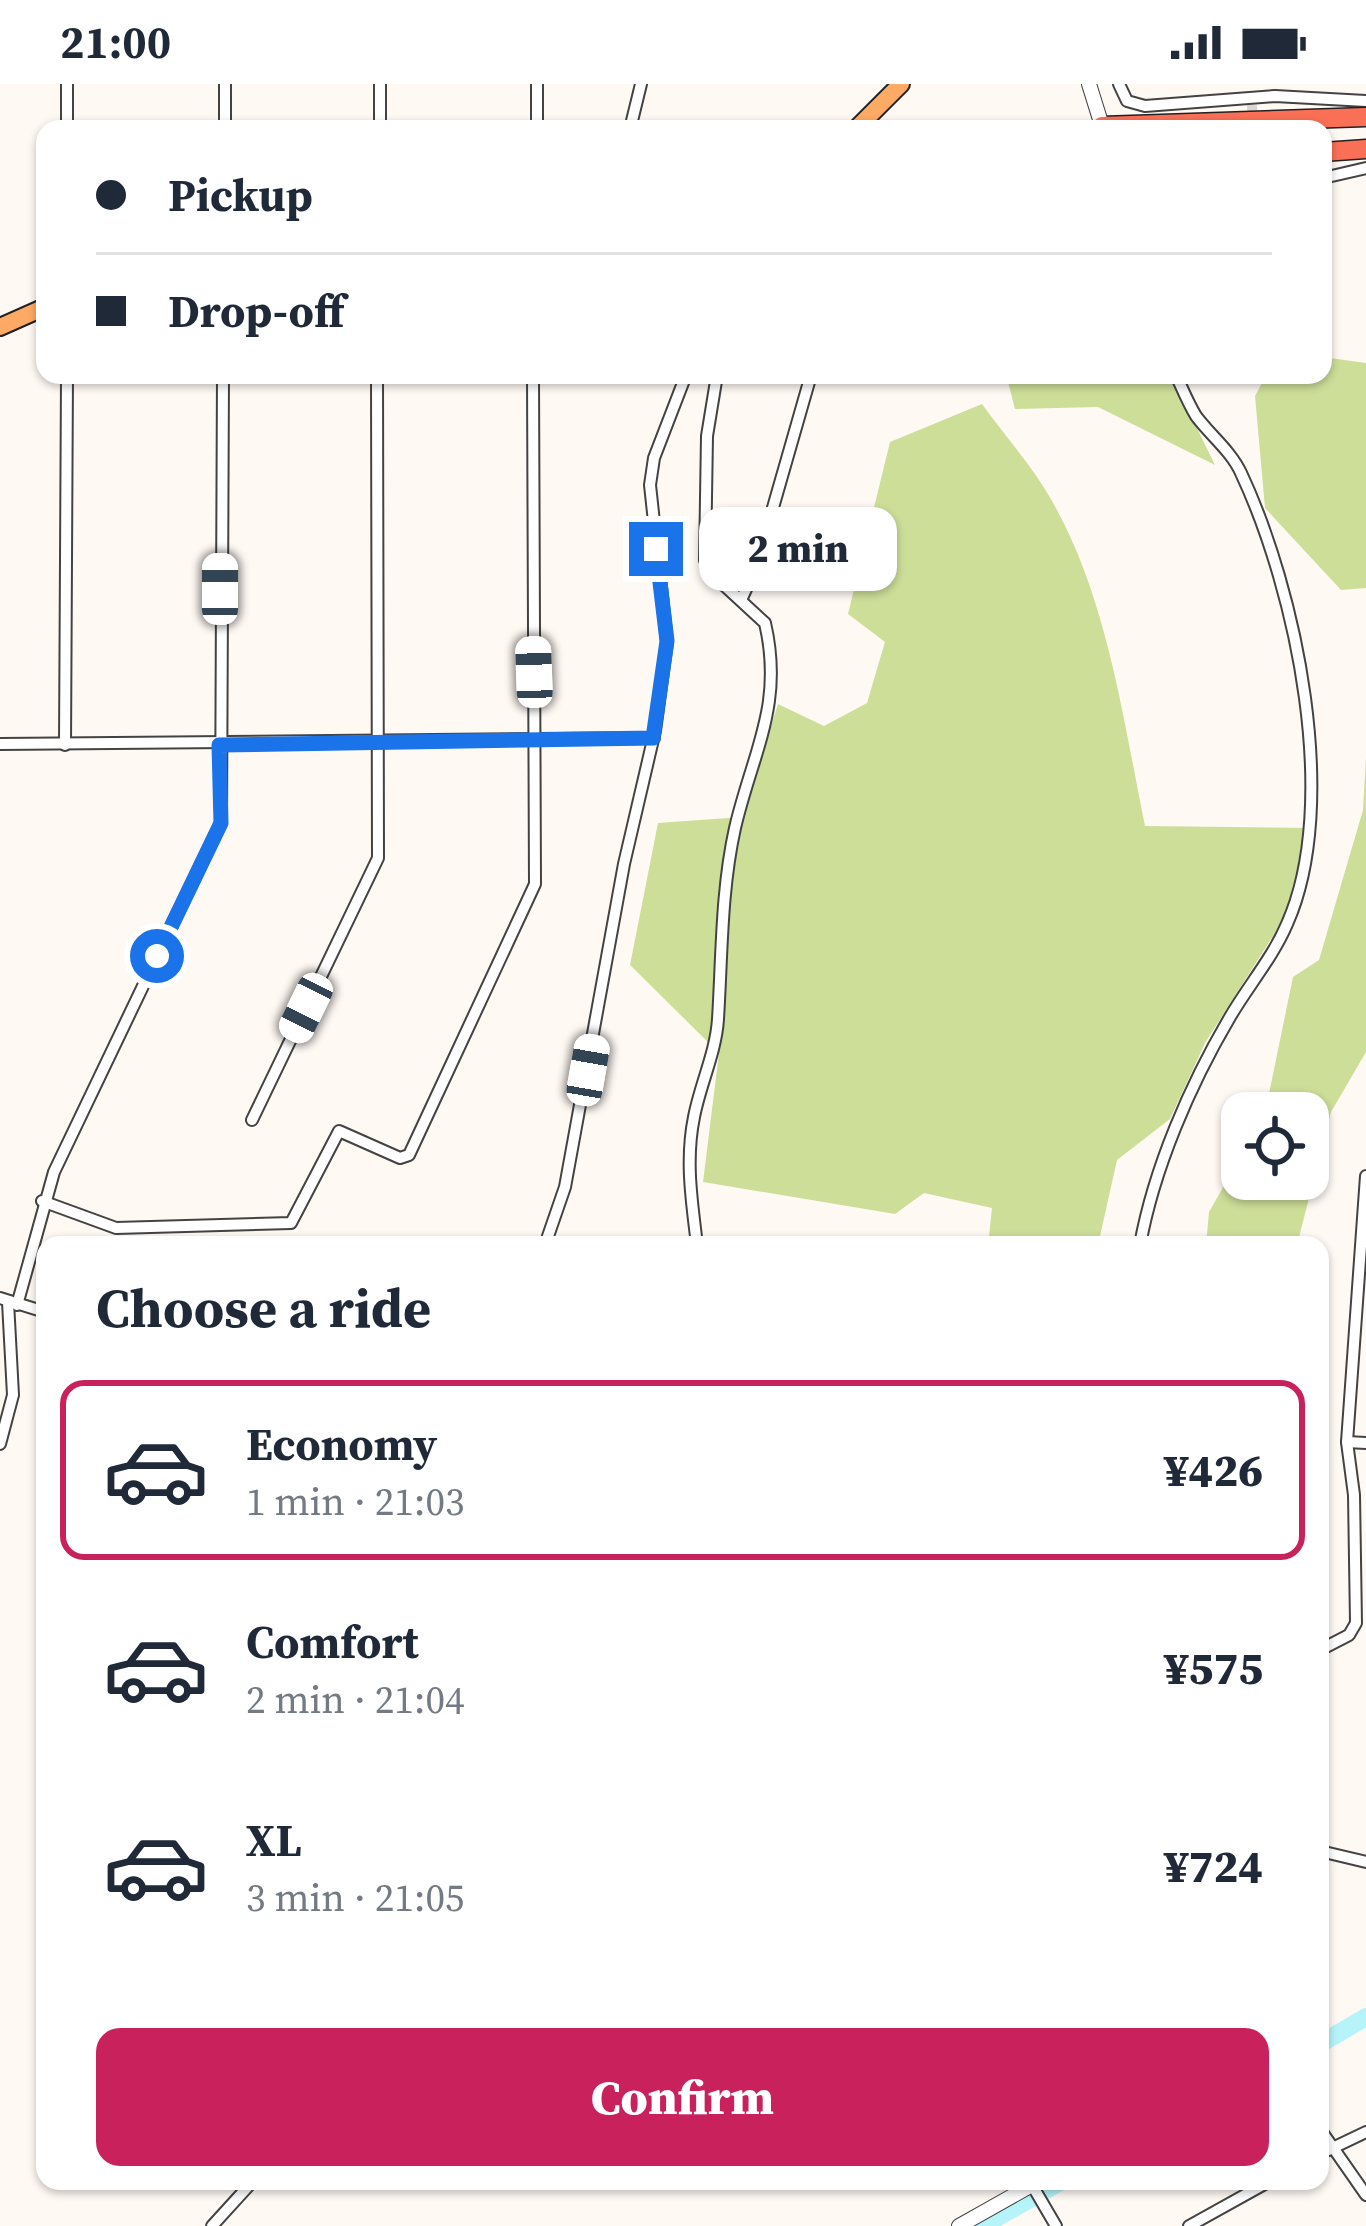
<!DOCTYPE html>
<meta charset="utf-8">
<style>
body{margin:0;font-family:"Source Serif 4",serif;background:#f6f6f7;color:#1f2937;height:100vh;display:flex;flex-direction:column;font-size:45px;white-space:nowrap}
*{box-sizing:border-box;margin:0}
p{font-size:39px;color:#747a83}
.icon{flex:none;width:66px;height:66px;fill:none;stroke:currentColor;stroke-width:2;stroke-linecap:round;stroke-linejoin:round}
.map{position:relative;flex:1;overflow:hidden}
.sheet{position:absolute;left:36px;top:1152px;width:1293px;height:954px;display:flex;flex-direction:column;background:#fff;border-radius:24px;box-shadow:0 3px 9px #0004}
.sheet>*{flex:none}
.guide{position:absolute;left:36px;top:36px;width:1296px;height:264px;border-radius:24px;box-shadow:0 3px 9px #0004;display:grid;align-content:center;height:264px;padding:0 60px;background:#fff}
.tools{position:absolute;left:1221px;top:1008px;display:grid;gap:24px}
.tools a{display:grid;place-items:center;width:108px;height:108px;border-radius:24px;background:#fff;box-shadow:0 3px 9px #0004;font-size:60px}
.end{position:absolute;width:54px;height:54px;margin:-27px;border:15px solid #1a73e8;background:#fff;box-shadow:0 0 0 6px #fff}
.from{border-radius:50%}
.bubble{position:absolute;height:84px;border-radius:24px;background:#fff;box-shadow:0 3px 9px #0004;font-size:39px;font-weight:800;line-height:84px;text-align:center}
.car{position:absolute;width:36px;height:72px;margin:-36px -18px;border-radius:15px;box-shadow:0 0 9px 3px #0007;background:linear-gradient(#fff 24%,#345 0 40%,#fff 0 76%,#345 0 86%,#fff 0)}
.guide b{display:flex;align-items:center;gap:42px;height:114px;font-size:45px}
.guide b+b{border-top:3px solid #e0e1e3}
.guide i{width:30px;height:30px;background:#1f2937}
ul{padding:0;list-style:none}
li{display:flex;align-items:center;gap:36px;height:180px;margin:0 24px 18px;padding:0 36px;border:6px solid transparent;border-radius:24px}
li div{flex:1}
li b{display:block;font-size:45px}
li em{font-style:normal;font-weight:800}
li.active{border-color:#c8215b}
li>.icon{width:108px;height:108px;stroke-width:1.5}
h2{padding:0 60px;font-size:54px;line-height:144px}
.cta{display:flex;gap:24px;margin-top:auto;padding:24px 60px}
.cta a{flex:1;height:138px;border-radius:24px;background:#c8215b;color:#fff;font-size:48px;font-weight:800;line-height:138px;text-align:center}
.status{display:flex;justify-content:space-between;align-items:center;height:84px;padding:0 60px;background:#fff;direction:ltr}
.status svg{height:33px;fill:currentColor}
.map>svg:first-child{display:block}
</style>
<div class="status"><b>21:00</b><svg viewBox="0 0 49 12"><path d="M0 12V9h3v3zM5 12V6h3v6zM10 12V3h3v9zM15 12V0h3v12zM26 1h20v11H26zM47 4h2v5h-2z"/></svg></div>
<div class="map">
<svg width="1366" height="2142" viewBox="0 0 1366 2142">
<rect width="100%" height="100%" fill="#fff9f4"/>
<g fill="#cdde99">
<path d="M 1323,273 L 1366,279 L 1366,504 L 1341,506 L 1265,424 L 1255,312 L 1266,291 L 1323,291 Z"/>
<path d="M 1039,291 L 1171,291 L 1215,381 L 1098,323 L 1015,325 L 1007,294 Z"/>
<path d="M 982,320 C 1005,352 1033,383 1052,417 C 1107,513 1123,634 1145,742 L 1308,744 L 1285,833 L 1205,959 L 1170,1035 L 1117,1076 L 1098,1161 L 988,1161 L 992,1124 L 924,1109 L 895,1130 L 703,1098 L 719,969 L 630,881 L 658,739 L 742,733 L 778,620 L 824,642 L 867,619 L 885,558 L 848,530 L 890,358 Z"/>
<path d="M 1366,673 L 1366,968 L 1331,1028 L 1297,1161 L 1206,1161 L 1209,1128 L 1242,1070 L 1242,1095 L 1308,1095 L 1308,1029 L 1265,1029 L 1293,893 L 1319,876 L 1363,726 Z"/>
</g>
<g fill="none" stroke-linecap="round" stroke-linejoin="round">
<g stroke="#b6f4f9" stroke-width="18">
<path d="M 1320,1960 L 1366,1933"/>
<path d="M 982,2142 L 1062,2097"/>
</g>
<path stroke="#dbd6d2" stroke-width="10" stroke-dasharray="10 5" stroke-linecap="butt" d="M 1252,21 L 1253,42"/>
<defs>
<g id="minor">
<path d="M 225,0 L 225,45"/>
<path d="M 1119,0 L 1127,17 L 1145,22 L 1275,12 L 1366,17"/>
<path d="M 67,45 L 67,0"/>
<path d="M 380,45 L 380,0"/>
<path d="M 537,45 L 537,0"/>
<path d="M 630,45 L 641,0"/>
<path d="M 1323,94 L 1366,84"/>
<path d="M 742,514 L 756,483 L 811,291"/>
<path d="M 0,660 L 654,654"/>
<path d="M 65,661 L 67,291"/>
<path d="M 252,1036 L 378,774 L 377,291"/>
<path d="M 42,1117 L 116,1144 L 291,1139 L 339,1047 L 400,1074 L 409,1071 L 535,800 L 533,291"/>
<path d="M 545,1161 L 565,1103 L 624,780 L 655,647 L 667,558 L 650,401 L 654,374 L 686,291"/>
<path d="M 697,1161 C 692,1118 685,1077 694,1033 C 700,1001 716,968 718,935 C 722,871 721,807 735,744 C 753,667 784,621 765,539 L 713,491 L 705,476 L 707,352 L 717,291"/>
<path d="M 1140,1161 C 1154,1084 1190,1001 1230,933 C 1248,902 1273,873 1287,840 C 1341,719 1296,506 1241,389 C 1231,367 1210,351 1196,332 C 1188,319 1182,304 1176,291"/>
<path d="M 0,1214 L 45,1228"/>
<path d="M 17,1221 L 54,1088 L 221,739 L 223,291"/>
<path d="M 1347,1358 L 1366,1359"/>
<path d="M 0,1360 L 13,1311 L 8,1218"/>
<path d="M 1320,1566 L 1349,1551 L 1356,1539 L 1354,1411 L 1347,1358 L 1366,1092"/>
<path d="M 1320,1767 L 1366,1778"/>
<path d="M 1320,2045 L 1366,2111"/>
<path d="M 1320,2070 L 1366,2048"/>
<path d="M 1032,2101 L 1056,2142"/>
<path d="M 212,2142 L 253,2097"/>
<path d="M 1189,2142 L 1270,2097"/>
</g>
<g id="tertiary">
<path d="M 1089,0 L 1103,45"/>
<path d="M 959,2142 L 1039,2097"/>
</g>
<g id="primary">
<path d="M 856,45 L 901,0"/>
<path d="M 0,243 L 45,223"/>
</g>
<g id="motorway">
<path d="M 1102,42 L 1366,33"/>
<path d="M 1323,68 L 1366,65"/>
</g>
</defs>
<use href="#minor" stroke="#434343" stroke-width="14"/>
<use href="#tertiary" stroke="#434343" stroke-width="16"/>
<use href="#primary" stroke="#212121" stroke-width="20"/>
<use href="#motorway" stroke="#212121" stroke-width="21"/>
<use href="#minor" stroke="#fff" stroke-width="10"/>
<use href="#tertiary" stroke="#fff" stroke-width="14"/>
<use href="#primary" stroke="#feaa65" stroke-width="16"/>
<use href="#motorway" stroke="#fa7057" stroke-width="18"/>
</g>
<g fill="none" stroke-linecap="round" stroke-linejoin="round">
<path stroke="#1a73e8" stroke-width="15" d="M 157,872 L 221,739 L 219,661 L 653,654 L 667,557 L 656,465"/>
</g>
</svg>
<div class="tools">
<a><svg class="icon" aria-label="locate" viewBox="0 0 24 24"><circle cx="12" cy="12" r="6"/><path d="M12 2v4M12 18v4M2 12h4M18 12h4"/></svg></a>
</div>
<i class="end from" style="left:157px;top:872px"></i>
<i class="end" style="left:656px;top:465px"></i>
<div class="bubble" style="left:699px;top:423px;width:198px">2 min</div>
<i class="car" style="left:220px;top:505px;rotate:0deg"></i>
<i class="car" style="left:534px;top:588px;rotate:358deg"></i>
<i class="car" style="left:306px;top:924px;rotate:206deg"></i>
<i class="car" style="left:588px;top:986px;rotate:10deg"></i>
<div class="guide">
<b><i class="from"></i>Pickup</b>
<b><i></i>Drop-off</b>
</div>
<section class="sheet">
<h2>Choose a ride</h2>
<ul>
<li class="active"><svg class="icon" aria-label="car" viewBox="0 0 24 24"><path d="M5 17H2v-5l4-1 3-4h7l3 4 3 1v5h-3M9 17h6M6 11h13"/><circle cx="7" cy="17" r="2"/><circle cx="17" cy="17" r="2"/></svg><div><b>Economy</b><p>1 min · 21:03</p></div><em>¥426</em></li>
<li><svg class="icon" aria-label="car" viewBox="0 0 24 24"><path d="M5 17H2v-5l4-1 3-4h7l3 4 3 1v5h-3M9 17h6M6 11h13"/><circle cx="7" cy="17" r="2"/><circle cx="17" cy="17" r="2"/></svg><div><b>Comfort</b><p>2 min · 21:04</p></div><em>¥575</em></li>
<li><svg class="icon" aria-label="car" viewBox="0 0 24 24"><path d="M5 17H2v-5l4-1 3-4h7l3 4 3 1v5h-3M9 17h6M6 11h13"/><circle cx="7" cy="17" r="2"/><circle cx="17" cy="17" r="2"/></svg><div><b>XL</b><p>3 min · 21:05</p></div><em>¥724</em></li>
</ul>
<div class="cta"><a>Confirm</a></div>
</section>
</div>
